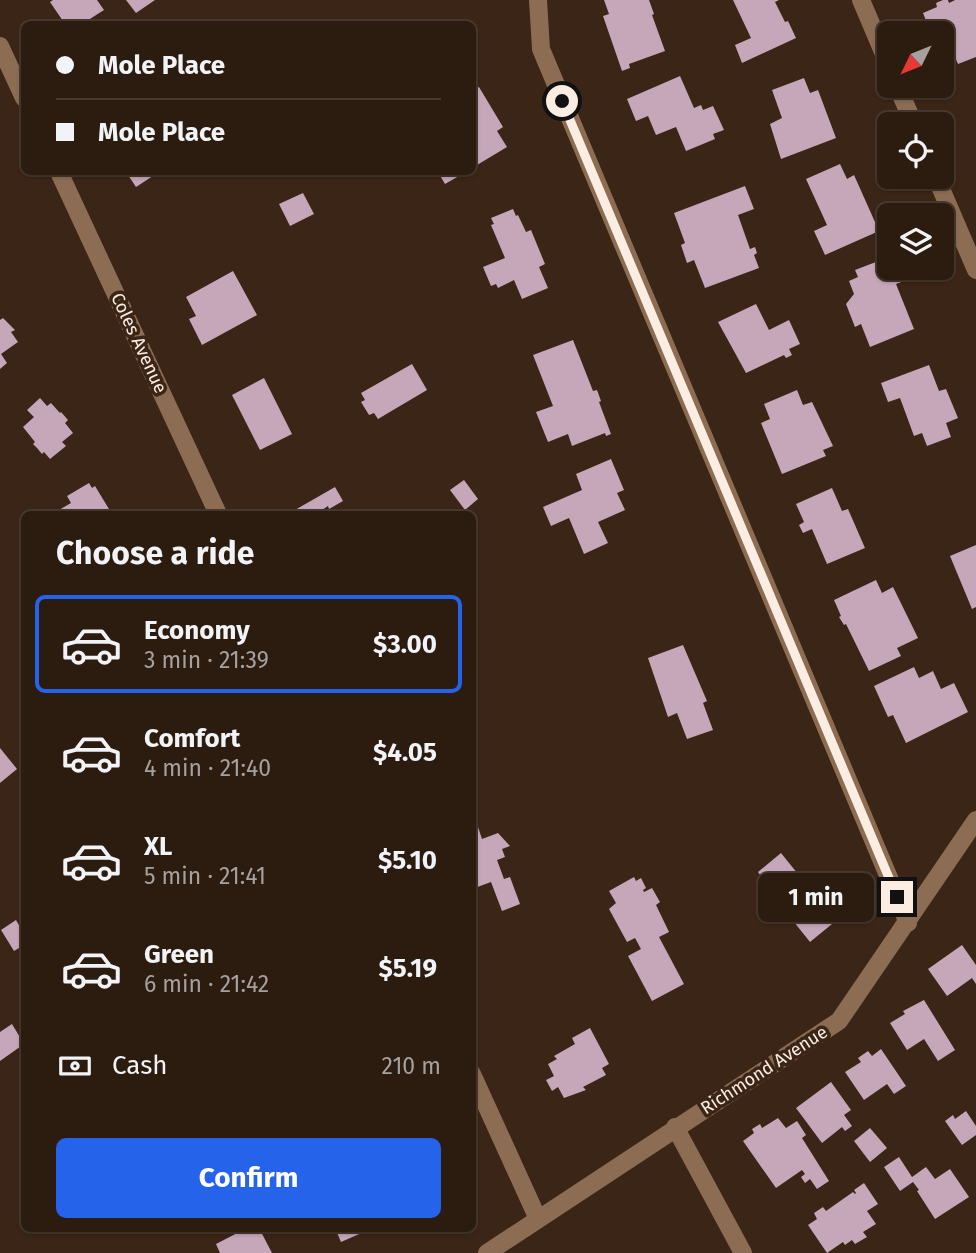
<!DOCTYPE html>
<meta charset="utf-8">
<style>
body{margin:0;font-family:"Fira Sans",sans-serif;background:#38291e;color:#f1f3f6;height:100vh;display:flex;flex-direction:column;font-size:26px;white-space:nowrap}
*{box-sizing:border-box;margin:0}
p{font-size:23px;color:#a6a19f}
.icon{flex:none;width:38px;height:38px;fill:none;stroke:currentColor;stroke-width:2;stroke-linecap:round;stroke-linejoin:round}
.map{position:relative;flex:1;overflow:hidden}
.panel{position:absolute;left:21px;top:511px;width:455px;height:721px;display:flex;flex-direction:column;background:#2c1c10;border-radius:10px;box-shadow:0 2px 5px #0004,0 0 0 2px #483a30}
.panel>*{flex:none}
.hud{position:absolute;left:21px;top:21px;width:455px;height:154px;border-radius:10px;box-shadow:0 2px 5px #0004,0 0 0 2px #483a30;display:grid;align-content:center;height:154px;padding:0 35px;background:#2c1c10}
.needle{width:46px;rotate:227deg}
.tools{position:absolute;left:877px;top:21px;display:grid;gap:14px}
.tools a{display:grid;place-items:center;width:77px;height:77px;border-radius:10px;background:#2c1c10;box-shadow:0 2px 5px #0004,0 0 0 2px #483a30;font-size:35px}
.end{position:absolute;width:32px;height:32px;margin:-16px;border:9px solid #fcede3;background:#111;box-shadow:0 0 0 4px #111}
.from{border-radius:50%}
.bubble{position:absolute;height:49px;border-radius:10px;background:#2c1c10;box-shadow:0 2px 5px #0004,0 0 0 2px #483a30;font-size:23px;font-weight:700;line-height:49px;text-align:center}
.hud b{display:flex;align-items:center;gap:24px;height:66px;font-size:26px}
.hud b+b{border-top:2px solid #483a30}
.hud i{width:18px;height:18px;background:#f1f3f6}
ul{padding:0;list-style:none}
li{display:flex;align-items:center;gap:21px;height:98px;margin:0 14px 10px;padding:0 21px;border:4px solid transparent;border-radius:10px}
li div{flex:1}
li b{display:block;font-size:26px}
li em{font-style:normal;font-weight:700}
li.active{border-color:#2563eb}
li>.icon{width:63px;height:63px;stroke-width:1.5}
h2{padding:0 35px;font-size:32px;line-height:84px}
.pay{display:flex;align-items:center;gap:18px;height:77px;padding:0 35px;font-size:26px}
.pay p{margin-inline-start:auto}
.primary-button{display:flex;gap:14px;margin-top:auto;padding:14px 35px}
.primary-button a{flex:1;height:80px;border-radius:10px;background:#2563eb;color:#fff;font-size:28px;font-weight:700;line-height:80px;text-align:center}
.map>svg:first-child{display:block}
</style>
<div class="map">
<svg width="976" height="1253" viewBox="0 0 976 1253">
<rect width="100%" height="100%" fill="#3b2516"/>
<g fill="#c5a7b9">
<path d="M 53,0 L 97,0 L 104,10 L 82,24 L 65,24 L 50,2 Z"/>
<path d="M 126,0 L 155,0 L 136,13 Z"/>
<path d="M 604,0 L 649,0 L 654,14 L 652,15 L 665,51 L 629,64 L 630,68 L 622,71 L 603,16 L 609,14 Z"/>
<path d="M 733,0 L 779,0 L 775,2 L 785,22 L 788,21 L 796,38 L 742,63 L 735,45 L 751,38 Z"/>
<path d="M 943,0 L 948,0 L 949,3 L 955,0 L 976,0 L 976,57 L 958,64 L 951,48 L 946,50 L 944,45 L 942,46 L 942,33 L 931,33 L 923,13 L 937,7 L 936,3 Z"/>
<path d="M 680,76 L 694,108 L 701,105 L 703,110 L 713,106 L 724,130 L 713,134 L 715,139 L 686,151 L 676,127 L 656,135 L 648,116 L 636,121 L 627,99 Z"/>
<path d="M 804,78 L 810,93 L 818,90 L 836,138 L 781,159 L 770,124 L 782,118 L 772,90 Z"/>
<path d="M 479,87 L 503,127 L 497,131 L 507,147 L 472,168 L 472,91 Z"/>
<path d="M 840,164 L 847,179 L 854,175 L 879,231 L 825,255 L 814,231 L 827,225 L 806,179 Z"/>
<path d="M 126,172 L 159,172 L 136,187 Z"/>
<path d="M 438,172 L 466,172 L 445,184 Z"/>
<path d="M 745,186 L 754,209 L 738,215 L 750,249 L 755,247 L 757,253 L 754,255 L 759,268 L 705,288 L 694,260 L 687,263 L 681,245 L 685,243 L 674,213 Z"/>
<path d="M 303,193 L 314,214 L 290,226 L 279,204 Z"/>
<path d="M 513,209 L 516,216 L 518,215 L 526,232 L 531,230 L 545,264 L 539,267 L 548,288 L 522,299 L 514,280 L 498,288 L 496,284 L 491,286 L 483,267 L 505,258 L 491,225 L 494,224 L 491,218 Z"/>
<path d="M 889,257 L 889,268 L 895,268 L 897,273 L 901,272 L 904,281 L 896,284 L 914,329 L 870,347 L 861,324 L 855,327 L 846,304 L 854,294 L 849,281 L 858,277 L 855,270 Z"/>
<path d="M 233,271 L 257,315 L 202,345 L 189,319 L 196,316 L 186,297 Z"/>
<path d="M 756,304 L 769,330 L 789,320 L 800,344 L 789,349 L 792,355 L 786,358 L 784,355 L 746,373 L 718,322 Z"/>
<path d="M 3,318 L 15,330 L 11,332 L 18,342 L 1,354 L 7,363 L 0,369 L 0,320 Z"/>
<path d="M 573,340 L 593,391 L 597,390 L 601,401 L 599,402 L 611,434 L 606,436 L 605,433 L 572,446 L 568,434 L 548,442 L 536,412 L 553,406 L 533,355 Z"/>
<path d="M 412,364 L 427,390 L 378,419 L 374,413 L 369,415 L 361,402 L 365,400 L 361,393 Z"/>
<path d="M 929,365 L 939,391 L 946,389 L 958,418 L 946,423 L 951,437 L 927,446 L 922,433 L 914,436 L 900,398 L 888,402 L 881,383 Z"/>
<path d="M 264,378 L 292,434 L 260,450 L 232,395 Z"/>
<path d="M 797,390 L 803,405 L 812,402 L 833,446 L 823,450 L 826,456 L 782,474 L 761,423 L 770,419 L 764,404 Z"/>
<path d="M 40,398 L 47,406 L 51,403 L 60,413 L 61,412 L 68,420 L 65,423 L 73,433 L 62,442 L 66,446 L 50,459 L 44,452 L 42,454 L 37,448 L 33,444 L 35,442 L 23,427 L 34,417 L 27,410 Z"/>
<path d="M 611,459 L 624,490 L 617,493 L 625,510 L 598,522 L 608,543 L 584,554 L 569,518 L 551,526 L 543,507 L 582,490 L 576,474 Z"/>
<path d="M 464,480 L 478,499 L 465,510 L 450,490 Z"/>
<path d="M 89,483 L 92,488 L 95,486 L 112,514 L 52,514 L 71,503 L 67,496 Z"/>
<path d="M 335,487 L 343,501 L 329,509 L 328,506 L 316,514 L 288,514 Z"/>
<path d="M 832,488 L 842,511 L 848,509 L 865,548 L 827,564 L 812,529 L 803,533 L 799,525 L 804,522 L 796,504 Z"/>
<path d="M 976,545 L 976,607 L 972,609 L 950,556 Z"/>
<path d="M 876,580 L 882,593 L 893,587 L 918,638 L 897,648 L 901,656 L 869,671 L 846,624 L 844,625 L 839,617 L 841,616 L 834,600 Z"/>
<path d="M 683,645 L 707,701 L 703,703 L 713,730 L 687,739 L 677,713 L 668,717 L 648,658 Z"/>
<path d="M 914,667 L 919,678 L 933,671 L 941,689 L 954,683 L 968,712 L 906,743 L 893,715 L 888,717 L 874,686 Z"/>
<path d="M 0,748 L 17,769 L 0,783 Z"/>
<path d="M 478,827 L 482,839 L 498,833 L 510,846 L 502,849 L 505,857 L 497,860 L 504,879 L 510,877 L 520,904 L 502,911 L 491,882 L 472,889 L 472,829 Z"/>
<path d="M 781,853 L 802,879 L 808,874 L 819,888 L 813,893 L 822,904 L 818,907 L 832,924 L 810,942 L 786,912 L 789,909 L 780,897 L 784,893 L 773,878 L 766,883 L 758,872 Z"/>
<path d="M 634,877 L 636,881 L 641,878 L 646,888 L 643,890 L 644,892 L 652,888 L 660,902 L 656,905 L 669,932 L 659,937 L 684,984 L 652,1001 L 628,956 L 641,949 L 635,938 L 627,942 L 609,909 L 616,903 L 609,891 Z"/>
<path d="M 16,920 L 24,934 L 24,945 L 14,951 L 1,930 Z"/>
<path d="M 962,945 L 976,965 L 976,984 L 972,978 L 947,996 L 928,969 Z"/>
<path d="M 924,1000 L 955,1050 L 938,1061 L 924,1039 L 907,1050 L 890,1023 L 905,1014 L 903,1011 Z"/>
<path d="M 12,1024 L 24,1044 L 0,1061 L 0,1032 Z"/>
<path d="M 590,1028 L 609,1064 L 602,1068 L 606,1075 L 583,1087 L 586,1090 L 564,1098 L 558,1087 L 552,1091 L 546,1080 L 554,1076 L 548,1064 L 557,1059 L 554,1056 L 575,1044 L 572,1038 Z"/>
<path d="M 881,1049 L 906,1086 L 894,1094 L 887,1084 L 864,1100 L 845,1072 L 861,1062 L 858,1058 L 868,1051 L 872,1056 Z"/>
<path d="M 831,1082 L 851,1110 L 844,1115 L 852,1126 L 845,1131 L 842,1127 L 822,1143 L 796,1108 Z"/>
<path d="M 966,1111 L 976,1126 L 976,1135 L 962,1145 L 945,1121 L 953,1115 L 955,1119 Z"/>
<path d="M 778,1118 L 786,1128 L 797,1121 L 806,1135 L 802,1138 L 829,1181 L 817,1189 L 810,1179 L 805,1183 L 801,1177 L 805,1174 L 802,1170 L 776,1188 L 743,1141 L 754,1133 L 752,1129 L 760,1124 L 762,1128 Z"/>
<path d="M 870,1128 L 887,1148 L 870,1162 L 854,1141 Z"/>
<path d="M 899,1157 L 912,1177 L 926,1167 L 935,1179 L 950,1169 L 969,1197 L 935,1219 L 917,1191 L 919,1190 L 913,1182 L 900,1191 L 884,1167 Z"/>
<path d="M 864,1183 L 878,1204 L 867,1211 L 876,1224 L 863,1232 L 867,1237 L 855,1244 L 852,1240 L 845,1245 L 843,1242 L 827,1253 L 808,1225 L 817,1219 L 814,1213 L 823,1207 L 826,1211 L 853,1192 L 855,1194 L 856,1193 L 854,1190 Z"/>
<path d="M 247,1228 L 259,1228 L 272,1253 L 220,1253 L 216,1244 Z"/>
<path d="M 335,1228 L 373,1228 L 341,1242 Z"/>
</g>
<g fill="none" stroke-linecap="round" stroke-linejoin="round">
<g stroke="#8c6d54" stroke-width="18">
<path d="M 538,0 L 541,49 L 908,923"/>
<path d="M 861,0 L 889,66"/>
<path d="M 0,46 L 24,98"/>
<path d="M 897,86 L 914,124"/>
<path d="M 59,172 L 218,514"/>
<path d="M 936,177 L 976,270"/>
<path d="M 472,1074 L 538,1219"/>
<path d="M 675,1127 L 743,1253"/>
<path d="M 487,1253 L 839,1021 L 976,820"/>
</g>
</g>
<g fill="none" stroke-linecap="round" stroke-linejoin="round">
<path stroke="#fcede3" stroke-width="9" d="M 562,101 L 897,897"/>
</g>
<g text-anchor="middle" stroke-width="7" stroke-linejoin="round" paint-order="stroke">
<g font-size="18" fill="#fcede3" stroke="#3b2516">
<text transform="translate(139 343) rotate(65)" y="6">Coles Avenue</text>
<text transform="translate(764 1070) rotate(-33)" y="6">Richmond Avenue</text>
</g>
</g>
</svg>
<div class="tools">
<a><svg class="needle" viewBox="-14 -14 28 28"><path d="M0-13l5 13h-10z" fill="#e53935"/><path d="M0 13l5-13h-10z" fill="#a6a19f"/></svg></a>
<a><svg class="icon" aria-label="locate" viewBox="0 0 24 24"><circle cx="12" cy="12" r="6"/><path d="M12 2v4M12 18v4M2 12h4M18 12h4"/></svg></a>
<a><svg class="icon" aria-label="layers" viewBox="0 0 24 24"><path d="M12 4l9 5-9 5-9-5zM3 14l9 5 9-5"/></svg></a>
</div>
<i class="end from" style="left:562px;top:101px"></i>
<i class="end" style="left:897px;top:897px"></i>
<div class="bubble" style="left:758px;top:873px;width:116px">1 min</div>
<div class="hud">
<b><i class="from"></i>Mole Place</b>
<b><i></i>Mole Place</b>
</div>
<section class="panel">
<h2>Choose a ride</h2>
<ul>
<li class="active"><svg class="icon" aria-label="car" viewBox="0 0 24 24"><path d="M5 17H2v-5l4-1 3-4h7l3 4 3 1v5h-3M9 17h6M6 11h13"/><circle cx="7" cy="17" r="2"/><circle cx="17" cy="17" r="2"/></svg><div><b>Economy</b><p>3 min · 21:39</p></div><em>$3.00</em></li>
<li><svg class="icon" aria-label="car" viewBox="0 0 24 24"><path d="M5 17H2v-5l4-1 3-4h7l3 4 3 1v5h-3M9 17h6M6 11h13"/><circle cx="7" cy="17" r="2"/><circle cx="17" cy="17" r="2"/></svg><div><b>Comfort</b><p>4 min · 21:40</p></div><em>$4.05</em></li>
<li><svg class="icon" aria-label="car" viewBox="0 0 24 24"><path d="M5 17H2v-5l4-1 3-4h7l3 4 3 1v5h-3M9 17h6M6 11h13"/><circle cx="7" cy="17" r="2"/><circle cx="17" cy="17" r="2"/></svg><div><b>XL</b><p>5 min · 21:41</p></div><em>$5.10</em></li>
<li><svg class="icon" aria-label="car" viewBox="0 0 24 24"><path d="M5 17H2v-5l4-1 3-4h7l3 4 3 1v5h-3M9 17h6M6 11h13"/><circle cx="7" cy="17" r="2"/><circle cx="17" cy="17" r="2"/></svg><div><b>Green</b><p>6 min · 21:42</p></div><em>$5.19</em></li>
</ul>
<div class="pay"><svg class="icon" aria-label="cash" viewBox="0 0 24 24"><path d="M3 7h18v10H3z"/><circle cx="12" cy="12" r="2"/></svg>Cash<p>210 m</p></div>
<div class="primary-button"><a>Confirm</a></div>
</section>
</div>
